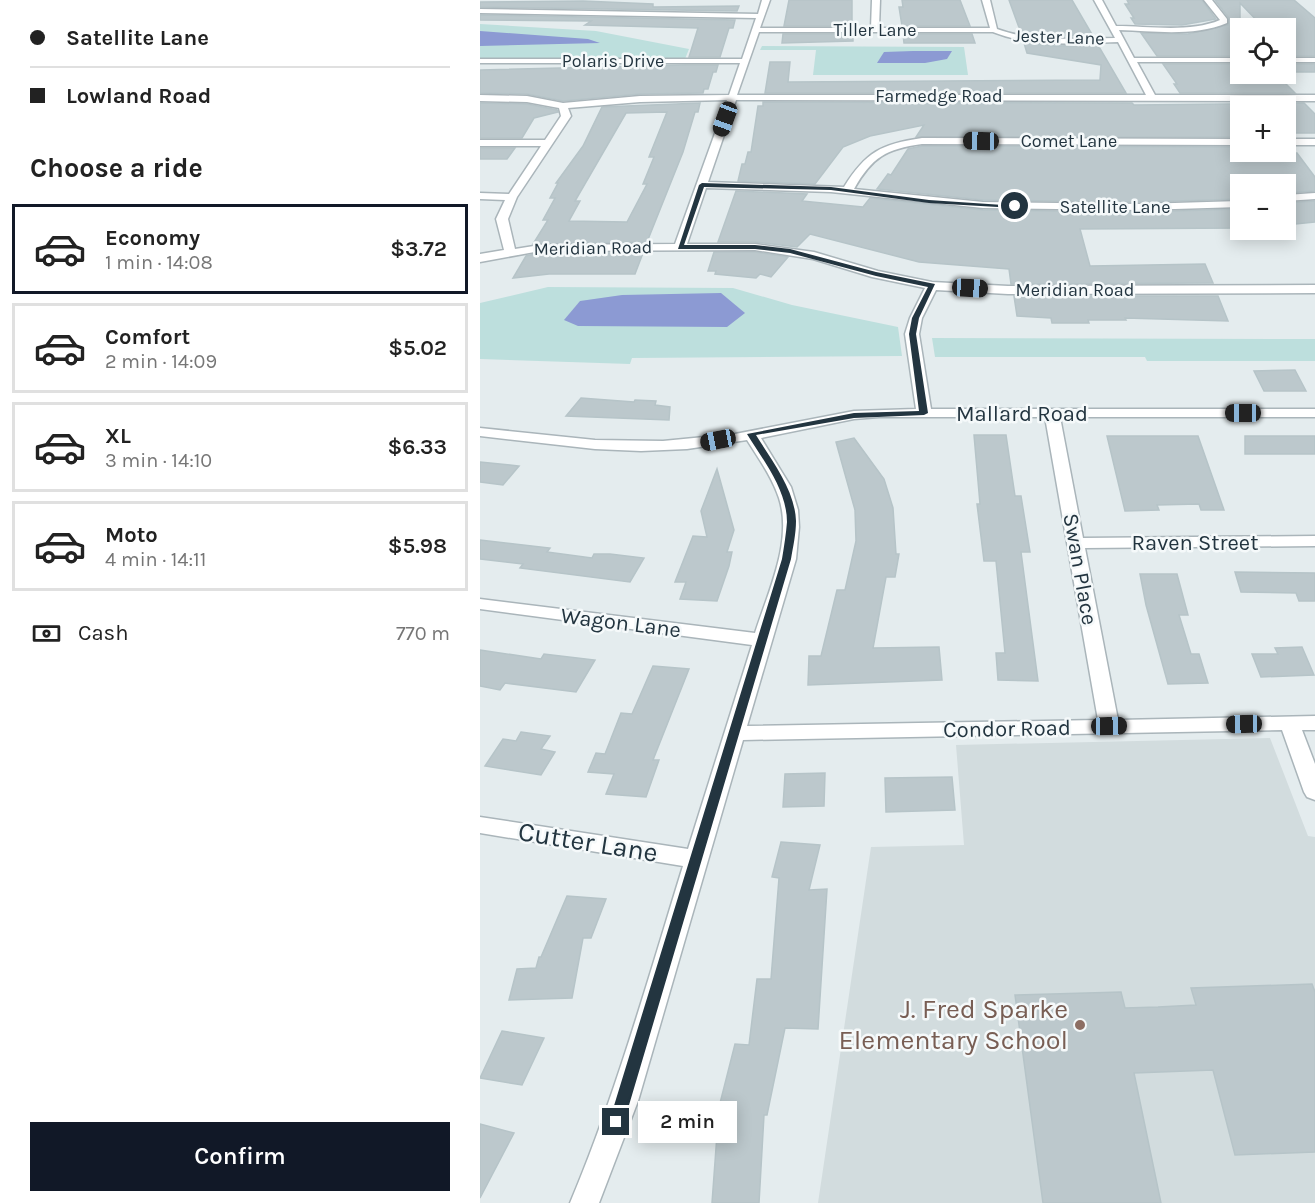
<!DOCTYPE html>
<meta charset="utf-8">
<style>
body{margin:0;font-family:Karla,sans-serif;background:#f2f2f2;color:#222;height:100vh;display:flex;flex-direction:column;font-size:22px;white-space:nowrap}
*{box-sizing:border-box;margin:0}
p{font-size:20px;color:#767676}
.icon{flex:none;width:33px;height:33px;fill:none;stroke:currentColor;stroke-width:2;stroke-linecap:round;stroke-linejoin:round}
.map{position:relative;flex:1;overflow:hidden}
.panel{display:flex;flex-direction:column;background:#fff;width:480px}
.panel>*{flex:none}
.hud{display:grid;align-content:center;height:132px;padding:0 30px;background:#fff}
.fabs{position:absolute;left:750px;top:18px;display:grid;gap:12px}
.fabs a{display:grid;place-items:center;width:66px;height:66px;border-radius:0px;background:#fff;box-shadow:0 3px 15px #0003;font-size:30px}
.end{position:absolute;width:27px;height:27px;margin:-14px;border:8px solid #233540;background:#fff;box-shadow:0 0 0 3px #fff}
.from{border-radius:50%}
.bubble{position:absolute;height:42px;border-radius:0px;background:#fff;box-shadow:0 3px 15px #0003;font-size:20px;font-weight:600;line-height:42px;text-align:center}
.car{position:absolute;width:18px;height:36px;margin:-18px -9px;border-radius:8px;box-shadow:0 0 4px 2px #0007;background:linear-gradient(#222 24%,#8ab4d8 0 40%,#222 0 76%,#8ab4d8 0 86%,#222 0)}
.hud b{display:flex;align-items:center;gap:21px;height:57px;font-size:22px}
.hud b+b{border-top:2px solid #e0e0e0}
.hud i{width:15px;height:15px;background:#222}
ul{padding:0;list-style:none}
li{display:flex;align-items:center;gap:18px;height:90px;margin:0 12px 9px;padding:0 18px;border:3px solid #e0e0e0;border-radius:0px}
li div{flex:1}
li b{display:block;font-size:22px}
li em{font-style:normal;font-weight:600}
li.on{border-color:#111827}
li>.icon{width:54px;height:54px;stroke-width:1.5}
h2{padding:0 30px;font-size:27px;line-height:72px}
.pay{display:flex;align-items:center;gap:15px;height:66px;padding:0 30px;font-size:22px}
.pay p{margin-inline-start:auto}
.button{display:flex;gap:12px;margin-top:auto;padding:12px 30px}
.button a{flex:1;height:69px;border-radius:0px;background:#111827;color:#fff;font-size:24px;font-weight:600;line-height:69px;text-align:center}
main{display:flex;flex:1;min-height:0}
.map>svg:first-child{display:block}
</style>
<main>
<section class="panel">
<div class="hud">
<b><i class="from"></i>Satellite Lane</b>
<b><i></i>Lowland Road</b>
</div>
<h2>Choose a ride</h2>
<ul>
<li class="on"><svg class="icon" aria-label="car" viewBox="0 0 24 24"><path d="M5 17H2v-5l4-1 3-4h7l3 4 3 1v5h-3M9 17h6M6 11h13"/><circle cx="7" cy="17" r="2"/><circle cx="17" cy="17" r="2"/></svg><div><b>Economy</b><p>1 min · 14:08</p></div><em>$3.72</em></li>
<li><svg class="icon" aria-label="car" viewBox="0 0 24 24"><path d="M5 17H2v-5l4-1 3-4h7l3 4 3 1v5h-3M9 17h6M6 11h13"/><circle cx="7" cy="17" r="2"/><circle cx="17" cy="17" r="2"/></svg><div><b>Comfort</b><p>2 min · 14:09</p></div><em>$5.02</em></li>
<li><svg class="icon" aria-label="car" viewBox="0 0 24 24"><path d="M5 17H2v-5l4-1 3-4h7l3 4 3 1v5h-3M9 17h6M6 11h13"/><circle cx="7" cy="17" r="2"/><circle cx="17" cy="17" r="2"/></svg><div><b>XL</b><p>3 min · 14:10</p></div><em>$6.33</em></li>
<li><svg class="icon" aria-label="car" viewBox="0 0 24 24"><path d="M5 17H2v-5l4-1 3-4h7l3 4 3 1v5h-3M9 17h6M6 11h13"/><circle cx="7" cy="17" r="2"/><circle cx="17" cy="17" r="2"/></svg><div><b>Moto</b><p>4 min · 14:11</p></div><em>$5.98</em></li>
</ul>
<div class="pay"><svg class="icon" aria-label="cash" viewBox="0 0 24 24"><path d="M3 7h18v10H3z"/><circle cx="12" cy="12" r="2"/></svg>Cash<p>770 m</p></div>
<div class="button"><a>Confirm</a></div>
</section>
<div class="map">
<svg width="835" height="1203" viewBox="0 0 835 1203">
<rect width="100%" height="100%" fill="#e4ecee"/>
<path fill="#d2dcde" d="M 790,738 L 828,836 L 835,837 L 835,1203 L 338,1203 L 391,847 L 484,845 L 476,745 Z"/>
<g fill="#bddfdd">
<path d="M 0,24 L 116,31 L 209,49 L 205,59 L 0,59 Z"/>
<path d="M 282,46 L 484,47 L 488,75 L 333,75 L 336,50 L 280,50 Z"/>
<path d="M 68,287 L 253,288 L 312,305 L 418,327 L 422,356 L 152,358 L 150,364 L 0,359 L 0,303 Z"/>
<path d="M 452,338 L 835,339 L 835,361 L 667,361 L 665,357 L 455,357 Z"/>
</g>
<g fill="#8c9ad3">
<path d="M 0,31 L 108,39 L 120,43 L 0,46 Z"/>
<path d="M 433,51 L 472,51 L 467,59 L 445,63 L 397,63 L 404,52 Z"/>
<path d="M 241,293 L 265,313 L 247,327 L 98,326 L 84,320 L 100,301 L 142,295 Z"/>
</g>
<g fill="#bcc8cc" stroke="#b6c4c8" stroke-width="1.5" fill-rule="evenodd">
<path d="M 309,0 L 372,0 L 372,26 L 304,26 Z"/>
<path d="M 422,0 L 480,0 L 490,26 L 422,26 L 419,7 L 423,7 Z"/>
<path d="M 529,0 L 592,0 L 613,36 L 576,36 L 541,33 Z"/>
<path d="M 647,0 L 722,0 L 736,19 L 702,25 L 655,24 L 651,18 L 654,18 L 645,4 L 649,4 Z"/>
<path d="M 735,0 L 814,0 L 835,18 L 835,56 L 806,56 L 806,28 L 784,28 L 760,3 L 760,56 L 677,56 L 661,33 L 708,34 L 748,25 L 749,18 Z"/>
<path d="M 103,1 L 173,4 L 173,7 L 259,6 L 257,11 L 0,7 L 0,2 Z"/>
<path d="M 0,15 L 255,20 L 253,28 L 249,28 L 240,57 L 209,57 L 218,28 L 105,25 L 111,21 L 0,20 Z"/>
<path d="M 303,34 L 373,34 L 373,41 L 302,43 Z"/>
<path d="M 423,34 L 492,34 L 495,43 L 424,43 Z"/>
<path d="M 544,43 L 575,46 L 618,45 L 646,93 L 285,93 L 290,62 L 310,62 L 308,82 L 620,80 L 621,65 L 547,53 Z"/>
<path d="M 683,64 L 760,64 L 760,83 L 805,83 L 815,93 L 700,93 L 694,84 L 697,84 Z"/>
<rect x="806" y="64" width="29" height="8"/>
<path d="M 206,65 L 238,65 L 236,72 L 233,72 L 228,89 L 224,89 L 223,93 L 160,94 L 83,101 L 47,94 L 0,93 L 0,70 Z"/>
<path d="M 283,102 L 652,103 L 654,105 L 824,103 L 835,114 L 835,133 L 813,133 L 806,124 L 806,106 L 760,106 L 760,137 L 436,137 L 444,125 L 390,136 L 363,147 L 335,184 L 258,181 L 262,164 L 265,164 L 268,152 L 271,152 L 278,106 L 283,106 Z"/>
<path d="M 0,103 L 47,104 L 77,110 L 78,112 L 54,118 L 42,138 L 0,138 Z"/>
<path d="M 220,103 L 218,112 L 215,112 L 203,152 L 167,242 L 53,244 L 68,220 L 63,220 L 75,198 L 70,198 L 78,183 L 76,183 L 103,146 L 122,107 ZM 187,112 L 169,157 L 174,157 L 163,184 L 167,184 L 147,222 L 89,221 L 100,201 L 95,201 L 146,113 Z"/>
<path d="M 442,146 L 760,147 L 760,153 L 817,153 L 835,177 L 835,191 L 806,193 L 806,184 L 760,184 L 760,199 L 662,202 L 503,200 L 397,189 L 408,174 L 411,175 L 428,149 Z"/>
<path d="M 0,148 L 35,148 L 27,159 L 0,159 Z"/>
<path d="M 256,191 L 327,194 L 322,201 L 383,207 L 390,198 L 503,210 L 662,212 L 760,209 L 760,228 L 600,229 L 610,266 L 725,264 L 733,283 L 531,284 L 529,269 L 439,262 L 330,234 L 317,247 L 275,242 L 238,242 Z"/>
<path d="M 835,201 L 835,222 L 806,225 L 806,203 Z"/>
<path d="M 234,252 L 275,252 L 308,257 L 291,277 L 280,274 L 276,278 L 235,274 L 236,271 L 228,271 Z"/>
<path d="M 60,253 L 163,253 L 155,274 L 69,274 L 33,278 L 46,256 Z"/>
<path d="M 534,296 L 738,296 L 748,321 L 645,318 L 646,320 L 608,320 L 609,323 L 572,323 L 571,318 L 537,316 Z"/>
<path d="M 815,370 L 826,391 L 784,391 L 774,371 Z"/>
<path d="M 101,398 L 154,402 L 155,400 L 176,401 L 175,405 L 190,407 L 189,420 L 86,416 Z"/>
<path d="M 494,435 L 526,435 L 535,496 L 541,496 L 550,552 L 541,552 L 558,681 L 518,680 L 516,653 L 525,653 L 516,561 L 504,561 L 497,504 L 500,504 Z"/>
<path d="M 627,436 L 718,436 L 744,510 L 721,510 L 719,504 L 677,505 L 679,510 L 645,511 Z"/>
<rect x="765" y="436" width="70" height="18"/>
<path d="M 374,438 L 404,479 L 413,508 L 416,554 L 419,554 L 415,577 L 406,577 L 393,648 L 459,647 L 462,680 L 328,685 L 329,656 L 341,656 L 357,590 L 365,590 L 376,541 L 375,510 L 356,442 Z"/>
<path d="M 0,462 L 39,466 L 23,485 L 0,482 Z"/>
<path d="M 237,469 L 254,530 L 247,552 L 252,552 L 249,566 L 237,601 L 200,599 L 206,582 L 195,582 L 213,536 L 227,537 L 221,511 Z"/>
<path d="M 0,540 L 70,548 L 67,552 L 112,558 L 114,554 L 130,554 L 164,558 L 150,582 L 40,568 L 43,564 L 0,559 Z"/>
<path d="M 755,572 L 835,573 L 835,601 L 819,601 L 816,593 L 761,592 Z"/>
<path d="M 660,574 L 697,574 L 708,615 L 699,615 L 711,654 L 719,654 L 728,683 L 688,684 L 666,605 Z"/>
<path d="M 822,647 L 834,675 L 781,677 L 772,654 L 798,654 L 795,648 Z"/>
<path d="M 0,650 L 61,659 L 64,654 L 115,660 L 96,692 L 25,683 L 20,690 L 0,686 Z"/>
<path d="M 173,666 L 209,669 L 173,760 L 179,760 L 166,797 L 126,794 L 134,774 L 108,772 L 116,753 L 125,754 L 141,713 L 152,714 Z"/>
<path d="M 41,732 L 70,736 L 61,749 L 75,752 L 61,775 L 5,766 L 23,739 L 36,741 Z"/>
<path d="M 345,773 L 344,806 L 303,807 L 305,774 Z"/>
<path d="M 472,777 L 475,810 L 406,812 L 405,778 Z"/>
<path d="M 301,842 L 340,845 L 329,890 L 347,889 L 338,1029 L 305,1028 L 287,1115 L 284,1115 L 279,1203 L 232,1203 L 239,1107 L 255,1044 L 269,1045 L 277,979 L 291,979 L 299,878 L 292,877 Z"/>
<path d="M 87,896 L 126,899 L 111,938 L 103,938 L 92,998 L 29,1000 L 37,969 L 56,968 L 59,957 L 61,957 Z"/>
<path d="M 832,984 L 835,992 L 835,1152 L 755,1155 L 733,1070 L 654,1073 L 681,1203 L 563,1203 L 535,995 L 641,992 L 645,1008 L 678,1007 L 716,1005 L 711,988 Z"/>
<path d="M 22,1031 L 64,1038 L 42,1085 L 0,1078 Z"/>
<path d="M 0,1124 L 34,1133 L 0,1198 Z"/>
</g>
<g fill="none" stroke-linecap="round" stroke-linejoin="round">
<defs>
<g id="minor">
<path d="M 282,0 L 290,0 L 280,28 L 391,28 L 392,0 L 400,0 L 399,28 L 510,28 L 502,0 L 510,0 L 517,29 C 555,43 596,38 635,38 L 614,0 L 622,0 L 636,26 C 668,26 710,33 740,20 L 724,0 L 732,0 L 747,19 L 747,23 C 714,37 673,31 639,30 L 654,58 L 760,58 L 760,62 L 657,62 L 675,95 L 835,95 L 835,101 L 256,100 L 228,182 L 364,187 C 386,152 401,144 442,138 L 760,139 L 760,145 L 442,144 C 406,149 392,157 374,189 L 503,202 L 662,204 L 760,201 L 760,207 L 662,210 L 503,208 L 351,192 L 226,188 L 207,244 L 275,244 L 334,252 L 398,271 L 452,282 L 528,286 L 835,285 L 835,293 L 528,294 L 456,290 L 442,318 L 439,334 L 451,409 L 835,409 L 835,417 L 580,417 L 603,538 L 835,536 L 835,546 L 605,548 L 638,720 L 835,716 L 835,730 L 822,730 L 835,764 L 835,800 L 827,797 L 824,792 L 802,730 L 263,740 L 158,1101 L 119,1203 L 90,1203 C 136,1094 168,979 203,866 L 0,833 L 0,817 L 208,849 L 272,645 L 0,609 L 0,599 L 275,633 C 288,592 313,541 299,498 C 292,477 279,459 267,440 L 207,449 L 161,451 L 115,449 L 0,436 L 0,428 L 115,440 L 183,441 L 255,434 L 374,411 L 436,409 L 425,334 L 430,318 L 445,288 L 392,277 L 333,259 L 275,250 L 60,251 L 0,262 L 0,254 L 24,250 L 16,219 L 25,200 L 0,199 L 0,193 L 29,194 L 61,146 L 0,146 L 0,140 L 65,140 L 81,116 L 79,108 L 47,102 L 0,101 L 0,95 L 47,96 L 83,103 L 160,96 L 249,95 L 260,63 L 0,63 L 0,59 L 262,59 L 276,18 L 0,13 L 0,9 L 278,14 ZM 279,32 L 513,32 C 553,48 596,43 638,42 L 666,95 L 257,95 ZM 247,100 L 195,244 L 60,245 L 35,249 L 28,219 L 37,197 L 91,116 L 88,108 L 160,102 ZM 399,417 L 565,417 L 618,720 L 267,726 L 316,559 L 319,527 L 318,510 L 311,487 L 281,438 L 374,419 Z"/>
<rect x="806" y="58" width="29" height="4"/>
<rect x="806" y="139" width="29" height="6"/>
<path d="M 835,193 L 835,199 L 806,201 L 806,195 Z"/>
</g>
</defs>
<use href="#minor" stroke="#aab5ba" stroke-width="3"/>
<use href="#minor" fill="#fff" fill-rule="evenodd"/>
</g>
<path fill="#233540" d="M 222,183 L 351,187 L 449,200 L 538,206 L 535,208 L 449,203 L 351,190 L 224,187 L 204,245 L 275,245 L 310,249 L 396,272 L 455,284 L 439,318 L 436,334 L 448,413 L 444,415 L 374,418 L 276,435 C 292,461 315,490 316,521 C 316,534 313,547 311,559 L 144,1122 L 141,1127 L 136,1129 L 131,1127 L 129,1122 L 302,559 C 304,547 306,534 307,522 C 307,490 283,460 267,434 L 374,413 L 439,411 L 429,334 L 432,318 L 448,287 L 396,276 L 310,253 L 275,249 L 198,249 L 219,185 Z"/>
<circle fill="#8d6e63" stroke="#f5f9fa" stroke-width="2" cx="600" cy="1025" r="6"/>
<g text-anchor="middle" stroke-width="5" stroke-linejoin="round" paint-order="stroke">
<g font-size="18" fill="#233540" stroke="#f5f9fa">
<text x="395" y="36">Tiller Lane</text>
<text transform="translate(579 37) rotate(2)" y="6">Jester Lane</text>
<text x="133" y="67">Polaris Drive</text>
<text x="459" y="102">Farmedge Road</text>
<text x="589" y="147">Comet Lane</text>
<text x="635" y="213">Satellite Lane</text>
<text transform="translate(113 248) rotate(-1)" y="6">Meridian Road</text>
<text x="595" y="296">Meridian Road</text>
</g>
<g font-size="22" fill="#233540" stroke="#f5f9fa">
<text x="542" y="421">Mallard Road</text>
<text x="715" y="550">Raven Street</text>
<text transform="translate(601 569) rotate(80)" y="8">Swan Place</text>
<text transform="translate(141 622) rotate(7)" y="8">Wagon Lane</text>
<text transform="translate(527 728) rotate(-1)" y="8">Condor Road</text>
</g>
<g font-size="27" fill="#233540" stroke="#f5f9fa">
<text transform="translate(108 842) rotate(9)" y="9">Cutter Lane</text>
</g>
<g font-size="27" fill="#785e54" stroke="#f5f9fa" text-anchor="end">
<text x="588" y="1018">J. Fred Sparke<tspan x="588" dy="31">Elementary School</tspan></text>
</g>
</g>
</svg>
<div class="fabs">
<a><svg class="icon" aria-label="locate" viewBox="0 0 24 24"><circle cx="12" cy="12" r="6"/><path d="M12 2v4M12 18v4M2 12h4M18 12h4"/></svg></a>
<a>+</a>
<a>−</a>
</div>
<i class="end from" style="left:535px;top:206px"></i>
<i class="end" style="left:136px;top:1122px"></i>
<div class="bubble" style="left:158px;top:1101px;width:99px">2 min</div>
<i class="car" style="left:245px;top:119px;rotate:200deg"></i>
<i class="car" style="left:501px;top:141px;rotate:271deg"></i>
<i class="car" style="left:490px;top:288px;rotate:93deg"></i>
<i class="car" style="left:763px;top:413px;rotate:270deg"></i>
<i class="car" style="left:238px;top:440px;rotate:259deg"></i>
<i class="car" style="left:764px;top:724px;rotate:269deg"></i>
<i class="car" style="left:629px;top:726px;rotate:89deg"></i>
</div>
</main>
